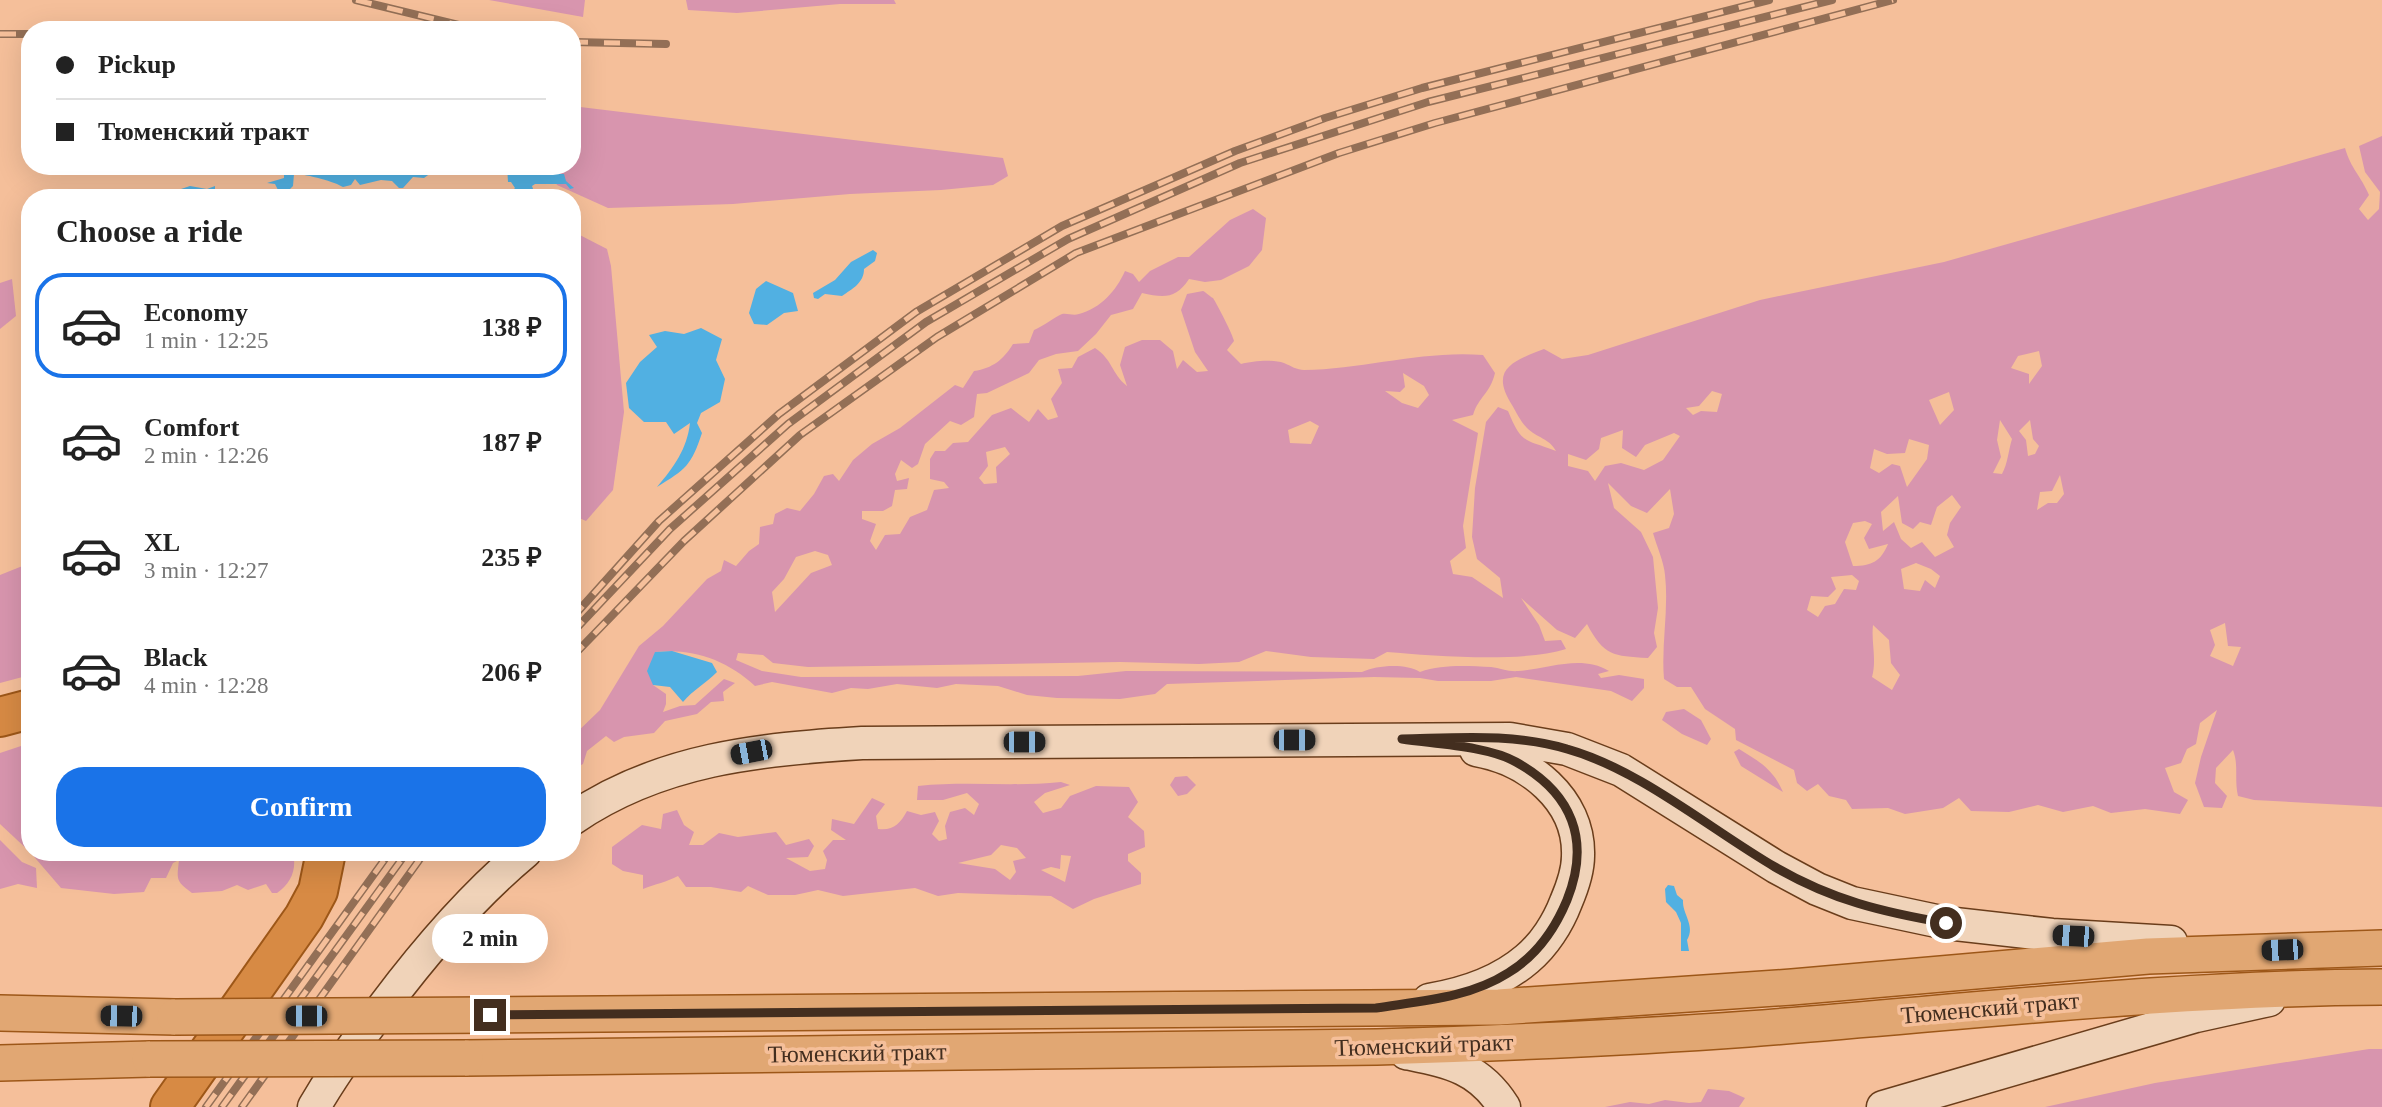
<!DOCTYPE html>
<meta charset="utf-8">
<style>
body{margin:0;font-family:"Times New Roman",serif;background:#f2f2f2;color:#222;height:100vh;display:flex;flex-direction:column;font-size:26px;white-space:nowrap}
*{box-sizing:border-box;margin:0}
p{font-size:23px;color:#767676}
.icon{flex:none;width:38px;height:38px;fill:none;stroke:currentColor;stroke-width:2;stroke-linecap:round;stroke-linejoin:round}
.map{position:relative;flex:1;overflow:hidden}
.panel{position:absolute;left:21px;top:189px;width:560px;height:672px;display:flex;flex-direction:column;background:#fff;border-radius:28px;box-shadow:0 7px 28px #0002}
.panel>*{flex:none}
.hud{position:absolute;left:21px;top:21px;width:560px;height:154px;border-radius:28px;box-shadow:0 7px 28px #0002;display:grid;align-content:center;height:154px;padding:0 35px;background:#fff}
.end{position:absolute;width:32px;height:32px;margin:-16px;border:9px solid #432e1f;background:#fff;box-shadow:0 0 0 4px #fff}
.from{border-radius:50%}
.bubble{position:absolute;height:49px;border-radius:24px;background:#fff;box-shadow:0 7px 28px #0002;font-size:23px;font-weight:700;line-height:49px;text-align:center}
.car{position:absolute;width:21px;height:42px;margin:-21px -10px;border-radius:9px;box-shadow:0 0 5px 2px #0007;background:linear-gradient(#222 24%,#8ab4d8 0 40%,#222 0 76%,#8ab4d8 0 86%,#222 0)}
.hud b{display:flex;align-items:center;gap:24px;height:66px;font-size:26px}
.hud b+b{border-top:2px solid #e0e0e0}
.hud i{width:18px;height:18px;background:#222}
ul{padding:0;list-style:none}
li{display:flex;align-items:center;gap:21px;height:105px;margin:0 14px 10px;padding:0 21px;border:4px solid transparent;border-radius:28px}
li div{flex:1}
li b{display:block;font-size:26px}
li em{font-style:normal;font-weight:700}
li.selected{border-color:#1a73e8}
li>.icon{width:63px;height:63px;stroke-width:1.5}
h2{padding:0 35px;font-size:32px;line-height:84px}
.button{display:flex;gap:14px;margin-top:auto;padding:14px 35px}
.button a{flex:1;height:80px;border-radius:28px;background:#1a73e8;color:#fff;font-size:28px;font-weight:700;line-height:80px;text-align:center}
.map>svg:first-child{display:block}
</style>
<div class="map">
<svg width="2382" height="1107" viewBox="0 0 2382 1107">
<rect width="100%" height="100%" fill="#f5bf9a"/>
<g fill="#d895ae" fill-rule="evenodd">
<path d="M 489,0 L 585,0 L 583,17 Z"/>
<path d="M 686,0 L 894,0 L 896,4 L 840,4 L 737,13 L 688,10 Z"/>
<path d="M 572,106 L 1003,158 L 1008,176 L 993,185 L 941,190 L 850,194 L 733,204 L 608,208 L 557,185 L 548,166 L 572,166 Z"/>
<path d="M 2382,136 L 2382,807 L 2254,800 L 2238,796 C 2234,778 2239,766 2233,750 L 2216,768 L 2215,783 L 2227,796 L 2222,808 L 2204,807 L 2195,783 L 2201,757 L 2217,710 L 2200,723 L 2196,744 L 2187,749 L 2181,763 L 2165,768 L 2174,792 L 2188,800 L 2180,814 L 2145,809 L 2111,813 L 2093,806 L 2063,812 L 2038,805 L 2009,812 L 1971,811 L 1959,798 L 1943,808 L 1905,814 L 1888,808 L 1852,809 L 1846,800 L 1829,796 L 1818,784 L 1807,791 L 1797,783 L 1794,770 L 1736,740 L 1735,729 L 1705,709 L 1691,687 L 1677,687 L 1664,679 C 1661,645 1669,610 1665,575 C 1664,562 1657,547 1653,533 L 1669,528 L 1674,514 L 1670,489 L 1647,513 L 1631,506 L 1608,483 L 1614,508 L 1641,532 L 1653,557 L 1658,608 L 1654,633 L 1657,647 L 1648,658 C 1613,656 1604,656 1587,624 L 1575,638 L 1557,630 L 1521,598 L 1539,625 L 1545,641 L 1561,640 L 1566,649 C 1522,663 1435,656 1387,652 L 1374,659 L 1311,657 L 1266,651 L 1239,662 L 1199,664 L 1120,662 L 808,667 L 773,663 L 763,655 L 738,653 L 736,660 L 762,671 L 801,677 L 1078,676 L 1126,671 L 1362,672 C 1377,665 1406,663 1420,672 C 1442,664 1468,666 1491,667 C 1500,668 1509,672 1518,671 C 1548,669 1581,654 1609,671 L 1598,674 L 1601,678 L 1619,675 L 1644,679 L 1644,688 L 1632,701 L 1611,691 L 1516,677 L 1491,681 L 1438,681 L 1420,678 L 1374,677 L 1167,684 L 1155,694 L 1120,699 L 1057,698 L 1027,695 L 998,686 L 956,684 L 937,688 L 897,684 L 868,689 L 851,688 L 832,693 L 772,682 L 755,686 C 727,660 693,648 655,652 L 653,685 L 666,694 L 666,704 L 663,712 L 680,706 L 695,705 L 724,679 L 735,683 L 723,692 L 724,701 L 711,702 L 697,714 L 665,721 L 654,733 L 624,737 L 614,742 L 606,736 L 587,751 L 583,764 L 572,770 L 572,737 L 600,710 L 639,646 L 663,626 L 707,579 L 721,571 L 724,560 L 736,566 L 749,551 L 759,544 L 760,527 L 773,524 L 775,514 L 787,508 L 800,511 L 814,494 L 824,476 L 833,474 L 839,481 L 853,460 L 872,444 L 900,428 L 955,385 L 963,388 L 974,371 C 993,368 1003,360 1013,344 L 1029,343 L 1034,330 C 1042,327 1056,316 1062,314 C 1068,313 1073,316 1079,314 C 1101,308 1116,291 1125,271 L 1133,274 L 1139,282 L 1150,271 L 1178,257 L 1189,257 L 1230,220 L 1253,209 L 1266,218 L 1262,250 L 1249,266 L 1221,280 L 1205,282 L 1189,279 C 1176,299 1164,298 1142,293 L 1133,309 L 1111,315 L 1096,334 L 1078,351 L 1056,354 L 1039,360 L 1029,373 L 987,393 L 977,394 L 974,417 L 961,425 L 950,421 L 925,444 L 918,464 L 912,468 L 901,460 L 895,474 L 897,481 L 909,478 L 907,489 L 895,490 L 892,506 L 883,511 L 862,511 L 862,519 L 876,524 L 870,541 L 876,550 L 885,535 L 900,534 L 910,517 L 927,510 L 934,490 L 949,488 L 944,482 L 930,479 L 930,459 L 935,451 L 945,451 L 953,443 L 968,442 L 992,415 L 1011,408 L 1029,422 L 1038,409 L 1048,420 L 1058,417 L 1051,399 L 1062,383 L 1058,369 L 1072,368 L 1078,357 L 1095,348 C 1113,360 1111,373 1127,386 L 1120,365 L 1125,347 L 1142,340 L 1160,340 L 1173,351 L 1177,369 L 1183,360 L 1197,372 L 1208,371 L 1195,352 L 1181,310 L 1187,294 L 1203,291 C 1204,291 1212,298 1213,298 C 1217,304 1233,335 1234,341 L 1227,350 L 1241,364 C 1253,361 1272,359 1284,363 C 1291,366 1297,370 1304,370 C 1364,369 1424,350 1483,355 L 1495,373 C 1490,394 1479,396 1473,415 L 1452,420 L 1478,433 L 1463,526 L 1466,548 L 1450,561 L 1453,574 L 1472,577 L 1503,598 L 1500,578 L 1477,559 L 1472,537 L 1475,488 L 1486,422 L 1498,407 L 1508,411 C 1522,445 1525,439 1556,451 C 1549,438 1537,438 1527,428 C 1521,422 1516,412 1512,405 C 1489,369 1513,361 1544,349 L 1562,359 L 1588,355 L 1760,300 L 1944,262 L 2345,148 C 2351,169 2361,176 2369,195 L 2359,209 L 2368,220 L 2379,209 L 2380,192 L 2365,172 L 2359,146 ZM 2039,351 L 2042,366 L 2029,384 L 2029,374 L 2011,368 L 2018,356 ZM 1403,373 L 1424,386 L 1429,395 L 1418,408 L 1402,403 L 1385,391 L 1400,392 L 1405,387 ZM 1712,391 L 1722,394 L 1717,412 L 1701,411 L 1693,415 L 1686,408 L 1699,406 ZM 1949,392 L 1954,410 L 1940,425 L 1929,400 ZM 2000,420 L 2012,439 C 2008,452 2008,463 2002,474 L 1993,473 L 2001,457 L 1997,440 ZM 2030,420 L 2033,439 L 2039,446 L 2035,454 L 2028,456 L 2026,440 L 2019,431 ZM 1310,421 L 1319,426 L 1311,444 L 1290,443 L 1288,430 ZM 1623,430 L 1622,448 L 1636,457 L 1645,445 L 1674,433 L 1680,436 L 1663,460 L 1644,470 L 1621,463 L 1605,466 L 1595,481 L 1588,471 L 1568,466 L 1568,454 L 1586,460 L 1599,449 L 1601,438 ZM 1909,439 L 1929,445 L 1927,459 L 1907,487 L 1900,466 L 1892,464 L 1879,473 L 1870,468 L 1874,449 L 1887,454 L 1905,453 ZM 1005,447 L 1010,454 L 996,467 L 997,483 L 984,484 L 979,478 L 988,466 L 986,452 ZM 2060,475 L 2064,494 L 2057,503 L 2048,503 L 2037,510 L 2040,492 L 2052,491 ZM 1952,495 L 1961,507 L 1950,523 L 1947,535 L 1954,547 L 1935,557 L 1922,542 L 1911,548 L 1901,539 L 1894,522 L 1883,531 L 1881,512 L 1898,496 L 1902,523 L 1913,529 L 1920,522 L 1931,525 L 1937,507 ZM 1865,521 L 1872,524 L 1864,538 L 1869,549 L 1888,544 C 1881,561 1872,566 1853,566 L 1845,542 L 1853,523 ZM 815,551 L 828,555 L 832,565 L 811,573 L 775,612 L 772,592 L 784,579 L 796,557 ZM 1916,563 L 1931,569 L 1940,576 L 1935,588 L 1925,580 L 1920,591 L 1904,589 L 1901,569 ZM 1852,575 L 1859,581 L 1856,590 L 1844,589 L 1835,604 L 1825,606 L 1818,617 L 1807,610 L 1811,596 L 1828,597 L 1836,589 L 1831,577 ZM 2225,623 L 2228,646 L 2241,647 L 2233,666 L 2210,656 L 2215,645 L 2210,630 ZM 1873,625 L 1889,640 L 1891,663 L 1900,675 L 1892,690 L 1872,677 C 1877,659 1871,643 1873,625 Z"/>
<path d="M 572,231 L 607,249 L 611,266 L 624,412 L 613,490 L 586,521 L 572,515 Z"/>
<path d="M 12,279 L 16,316 L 0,329 L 0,283 Z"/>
<path d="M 30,563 L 30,675 L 0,683 L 0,575 Z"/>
<path d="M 1684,709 L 1701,720 L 1711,739 L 1707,745 L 1682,734 L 1662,720 L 1666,712 Z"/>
<path d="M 30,743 L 30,852 L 0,824 L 0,753 Z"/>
<path d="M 1739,749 C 1760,762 1773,769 1783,792 L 1741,766 L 1734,752 Z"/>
<path d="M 1187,776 L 1196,785 L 1187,794 L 1178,796 L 1170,785 L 1175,777 Z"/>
<path d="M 1061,782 L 1070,785 L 1045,793 L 1034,802 L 1043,813 L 1061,808 L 1070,796 L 1096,786 L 1129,787 L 1138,802 L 1128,817 L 1144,831 L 1145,847 L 1128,854 L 1128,861 L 1141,873 L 1141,884 L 1094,899 L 1073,909 L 1051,896 L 958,893 L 938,896 L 915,888 L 843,896 L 818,890 L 795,895 L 768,895 L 748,886 L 741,892 L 711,887 L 686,887 L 678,876 C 667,882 655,884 643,889 L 643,875 L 623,871 L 612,864 L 612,847 L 642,825 L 661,829 L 663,814 L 677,810 L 684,825 L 694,832 L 689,845 L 703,845 L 719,833 L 738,837 L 776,832 L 786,845 L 809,839 L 814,846 L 808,857 L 786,858 L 810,871 L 825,869 L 827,860 L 823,851 L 833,840 L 846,840 L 831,830 L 832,819 L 854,824 L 872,798 L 885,804 L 876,816 L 878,829 C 893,831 900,824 907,811 L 921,815 L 935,812 L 939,821 L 932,834 L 939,841 L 947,839 L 945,826 L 950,812 L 965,808 L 974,815 L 979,804 L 967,793 L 943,800 L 917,800 L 918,786 C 966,781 1013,787 1061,782 ZM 1001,845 L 1017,848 L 1026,858 L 1013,861 L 1016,872 L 1010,880 L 995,869 L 958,863 L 991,855 ZM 1061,855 L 1071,856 L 1065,882 L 1041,870 L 1051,867 L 1060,869 Z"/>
<path d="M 0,840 L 22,862 L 36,868 L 37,888 L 18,884 L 0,889 Z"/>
<path d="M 30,852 L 293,852 C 297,870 291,883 277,893 L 272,893 L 266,884 L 248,890 L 237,885 L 222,891 L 192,893 C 175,881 177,879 179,860 L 173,863 L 166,878 L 151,878 L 144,892 L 114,894 L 61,888 Z"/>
<path d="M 2369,1049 L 2382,1049 L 2382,1107 L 2045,1107 L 2155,1083 Z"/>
<path d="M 1708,1089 L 1729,1091 L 1745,1098 L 1739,1107 L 1605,1107 L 1630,1102 L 1649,1104 L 1665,1100 L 1689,1103 L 1701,1102 Z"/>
</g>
<g fill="#51b0e2">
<path d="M 266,166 L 446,166 L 439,167 L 424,178 L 413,177 L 403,188 L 399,188 L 392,181 L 381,180 L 360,185 L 355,179 L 351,185 L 343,187 C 336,182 303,173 294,174 L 293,186 L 286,193 L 279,192 L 275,184 L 267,183 L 284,178 L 284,170 L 273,170 Z"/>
<path d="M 507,166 L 536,166 L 542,174 L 564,174 L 566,181 L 574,188 L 570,189 L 566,184 L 535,184 L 532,186 L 536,197 L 548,198 L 457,198 L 460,194 L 480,194 L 484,191 L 494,193 L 496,189 L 500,189 L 503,194 L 509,194 L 515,188 L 511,182 L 508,182 Z"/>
<path d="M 190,186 L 207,189 L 215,186 L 215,198 L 171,198 L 175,191 Z"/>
<path d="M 873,250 L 877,253 L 875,261 L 864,269 C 864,283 852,289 842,296 L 825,294 L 818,299 L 814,298 L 813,293 L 835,280 L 851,262 Z"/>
<path d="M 766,281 L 793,293 L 798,311 L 784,313 L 767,325 L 754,324 L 749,313 L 756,289 Z"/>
<path d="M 701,328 L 722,339 L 716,360 L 725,379 L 720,402 L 701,413 L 697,423 L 702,433 C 691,466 686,469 657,487 C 674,467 687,449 690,423 L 674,434 L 666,422 L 644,422 L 629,408 L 626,383 L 640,362 L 657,347 L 649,335 L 665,331 L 684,334 Z"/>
<path d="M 672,651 L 712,663 L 717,672 C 706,683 693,690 683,702 L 670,687 L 653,685 L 647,671 L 655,652 Z"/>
<path d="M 1668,885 L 1674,886 L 1677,895 L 1683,900 C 1682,914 1696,926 1687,940 L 1689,951 L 1681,951 L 1681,923 L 1676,912 L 1666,902 L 1665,889 Z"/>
</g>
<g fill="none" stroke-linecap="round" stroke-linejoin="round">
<defs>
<g id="secondary">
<path d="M 572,819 C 659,759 760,749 862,743 L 1510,739 L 1567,749 L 1621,770 L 1776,867 L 1817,889 L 1852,903 L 1946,923 L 2052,935 L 2171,942"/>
<path d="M 1429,1000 C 1465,994 1499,983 1527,959 C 1544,945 1558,923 1566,902 C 1572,888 1578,872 1578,856 C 1580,799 1528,759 1476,750"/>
<path d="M 1406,1053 C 1449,1062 1479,1067 1504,1107"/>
<path d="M 314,1107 C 335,1071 359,1038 384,1006 C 426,950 471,897 525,852"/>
<path d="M 1883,1107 L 2196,1016 L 2269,1000"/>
</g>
<g id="primary">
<path d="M 0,1013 L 175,1017"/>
<path d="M 490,1015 L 1499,1007 L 1792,987 L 2148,956 L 2382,948"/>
<path d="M 465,1058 L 1377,1047 C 1501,1043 1624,1038 1748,1029 C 1959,1013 2170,988 2382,987"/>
<path d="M 0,1063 L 150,1059"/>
</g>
<g id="trunk">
<path d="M 0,717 L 30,709"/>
<path d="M 170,1107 L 304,917 L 318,891 L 326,852"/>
</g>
</defs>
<use href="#secondary" stroke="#6a3d1b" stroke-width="35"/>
<use href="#primary" stroke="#9d5718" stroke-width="38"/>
<use href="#trunk" stroke="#9d5718" stroke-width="42"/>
<use href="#secondary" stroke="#f0d3b9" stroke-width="32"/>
<use href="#primary" stroke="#e1a773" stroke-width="35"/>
<use href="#trunk" stroke="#d78a44" stroke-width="38"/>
<defs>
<g id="rail">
<path d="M 356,0 L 479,30"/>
<path d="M 0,34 L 30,34"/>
<path d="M 572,42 L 666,44"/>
<path d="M 572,618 L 659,521 L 779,414 L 916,312 L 1062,226 L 1235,151 L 1325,118 L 1422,88 L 1769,0"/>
<path d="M 572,633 L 670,529 L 788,424 L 926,322 L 1068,239 L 1240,163 L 1428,102 L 1832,0"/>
<path d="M 572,657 L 684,541 L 800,435 L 937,337 L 1076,253 L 1339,153 L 1435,123 L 1893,0"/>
<path d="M 206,1107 L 390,852"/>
<path d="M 222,1107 L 407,852"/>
<path d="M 242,1107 L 425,852"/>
</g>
</defs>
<use href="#rail" stroke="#936f56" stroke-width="8"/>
<use href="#rail" stroke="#f5bf9a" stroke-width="5" stroke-dasharray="16" stroke-linecap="butt"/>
<defs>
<g id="primary-bridge">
<path d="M 175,1017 L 490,1015"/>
<path d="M 150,1059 L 465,1058"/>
</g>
</defs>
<use href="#primary-bridge" stroke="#9d5718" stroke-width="38" stroke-linecap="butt"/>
<use href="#primary-bridge" stroke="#e1a773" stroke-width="35"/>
</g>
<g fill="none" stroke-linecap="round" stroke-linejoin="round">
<path stroke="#432e1f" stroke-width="9" d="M 490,1015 L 1376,1008 C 1420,1001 1469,998 1508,973 C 1536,956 1555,929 1567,900 C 1591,840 1572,793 1516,762 C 1488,746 1435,744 1402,739 C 1457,738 1514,733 1567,749 C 1639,769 1710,829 1775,867 C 1832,900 1882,912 1946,923"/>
</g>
<g text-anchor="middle" stroke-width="7" stroke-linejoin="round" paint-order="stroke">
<g font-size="24" fill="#432e1f" stroke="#f5bf9a">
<text transform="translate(1990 1008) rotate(-5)" y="8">Тюменский тракт</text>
<text transform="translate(1424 1045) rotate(-2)" y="8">Тюменский тракт</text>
<text transform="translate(857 1053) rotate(-1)" y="8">Тюменский тракт</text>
</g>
</g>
</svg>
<i class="end from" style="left:1946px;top:923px"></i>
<i class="end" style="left:490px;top:1015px"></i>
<div class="bubble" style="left:432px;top:914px;width:116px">2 min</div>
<i class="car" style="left:1294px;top:740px;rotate:90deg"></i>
<i class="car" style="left:1024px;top:742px;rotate:90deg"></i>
<i class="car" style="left:751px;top:752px;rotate:259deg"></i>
<i class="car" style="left:2073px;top:936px;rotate:273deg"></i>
<i class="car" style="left:2282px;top:950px;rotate:268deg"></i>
<i class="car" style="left:121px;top:1016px;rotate:271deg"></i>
<i class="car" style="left:306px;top:1016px;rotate:270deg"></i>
<div class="hud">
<b><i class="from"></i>Pickup</b>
<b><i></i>Тюменский тракт</b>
</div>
<section class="panel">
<h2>Choose a ride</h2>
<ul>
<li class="selected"><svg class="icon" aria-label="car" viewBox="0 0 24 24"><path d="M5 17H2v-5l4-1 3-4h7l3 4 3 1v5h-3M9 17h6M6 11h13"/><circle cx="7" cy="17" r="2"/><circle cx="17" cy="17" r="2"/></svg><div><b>Economy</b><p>1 min · 12:25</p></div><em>138 ₽</em></li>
<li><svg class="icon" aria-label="car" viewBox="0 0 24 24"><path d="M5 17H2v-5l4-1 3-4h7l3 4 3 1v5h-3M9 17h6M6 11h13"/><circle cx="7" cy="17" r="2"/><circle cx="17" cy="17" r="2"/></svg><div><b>Comfort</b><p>2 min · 12:26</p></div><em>187 ₽</em></li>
<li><svg class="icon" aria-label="car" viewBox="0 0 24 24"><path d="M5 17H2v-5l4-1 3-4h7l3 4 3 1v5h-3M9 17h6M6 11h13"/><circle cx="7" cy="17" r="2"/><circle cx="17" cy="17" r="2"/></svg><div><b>XL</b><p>3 min · 12:27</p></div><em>235 ₽</em></li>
<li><svg class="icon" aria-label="car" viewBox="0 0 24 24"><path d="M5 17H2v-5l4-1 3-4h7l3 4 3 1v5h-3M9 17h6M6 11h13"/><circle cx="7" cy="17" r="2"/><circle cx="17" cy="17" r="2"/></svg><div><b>Black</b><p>4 min · 12:28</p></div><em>206 ₽</em></li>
</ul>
<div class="button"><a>Confirm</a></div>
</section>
</div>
